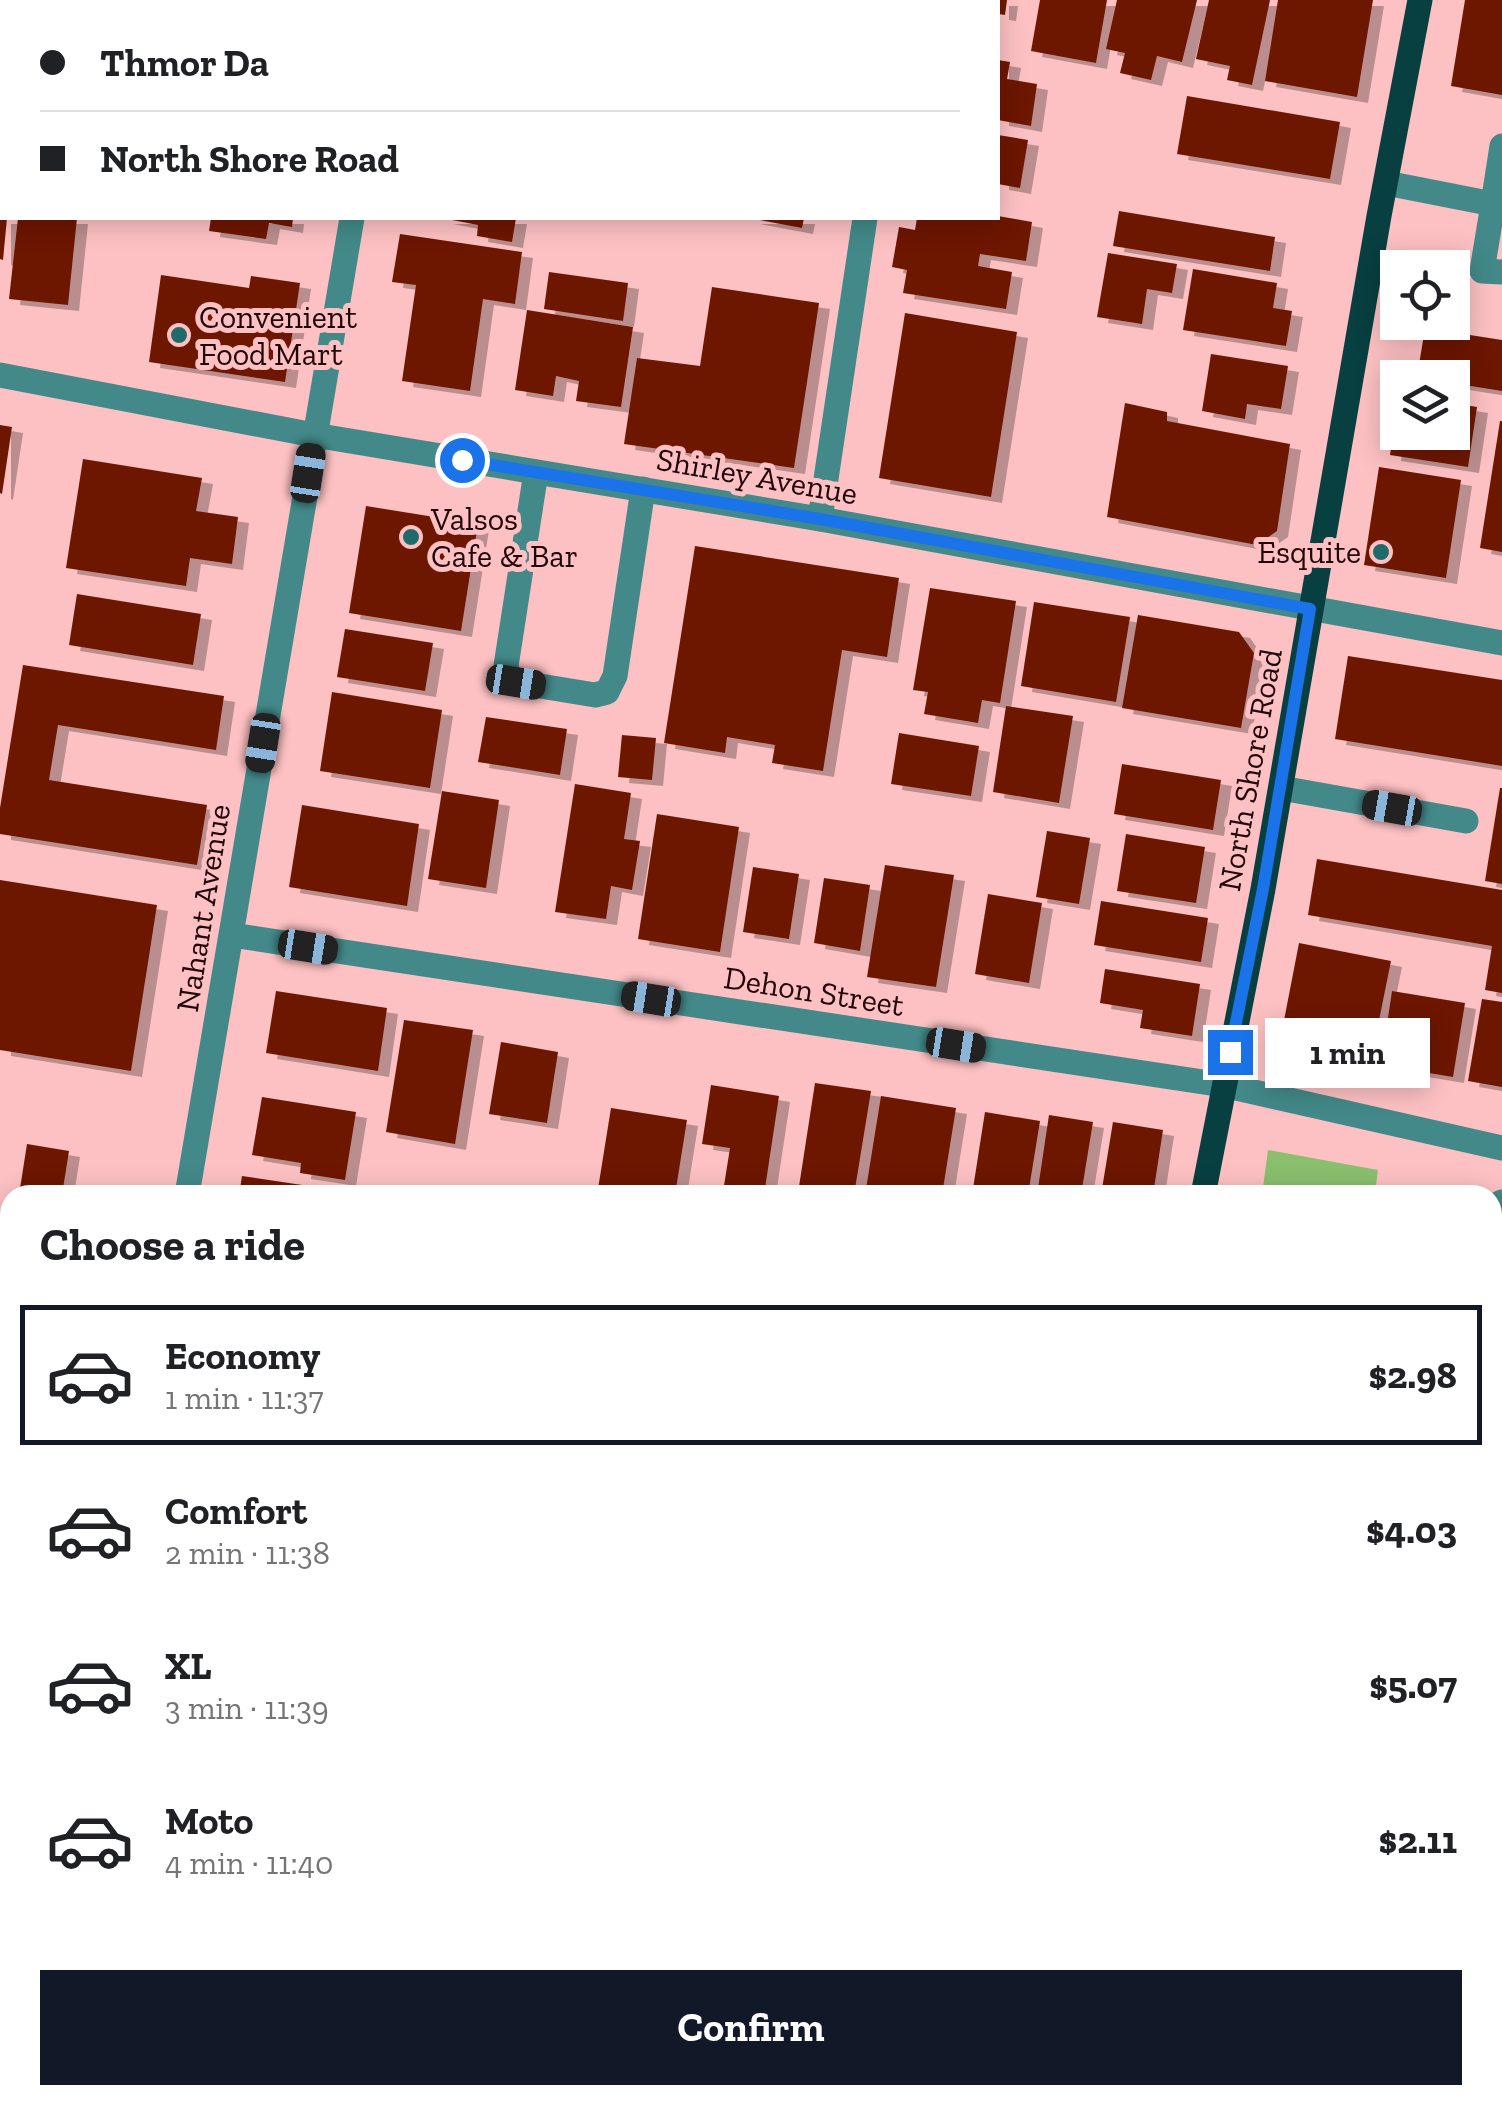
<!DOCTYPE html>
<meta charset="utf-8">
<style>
body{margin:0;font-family:"Zilla Slab",serif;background:#f6f6f6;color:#202124;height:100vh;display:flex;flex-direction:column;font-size:38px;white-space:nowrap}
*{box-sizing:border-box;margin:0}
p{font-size:32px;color:#757577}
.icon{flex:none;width:55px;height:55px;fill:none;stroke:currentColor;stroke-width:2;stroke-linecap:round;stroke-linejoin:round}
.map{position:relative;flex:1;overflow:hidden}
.panel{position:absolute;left:0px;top:1185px;width:1502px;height:920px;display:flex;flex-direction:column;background:#fff;border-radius:30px 30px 0 0;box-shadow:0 5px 25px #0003}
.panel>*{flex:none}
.banner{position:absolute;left:0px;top:0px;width:1000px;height:220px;box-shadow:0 5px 25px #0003;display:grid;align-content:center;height:220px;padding:0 40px;background:#fff}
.controls{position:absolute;left:1380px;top:250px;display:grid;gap:20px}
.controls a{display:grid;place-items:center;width:90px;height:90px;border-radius:0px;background:#fff;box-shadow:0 5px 25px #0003;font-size:50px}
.end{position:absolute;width:45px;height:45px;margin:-22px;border:12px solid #1a73e8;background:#fff;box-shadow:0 0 0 5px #fff}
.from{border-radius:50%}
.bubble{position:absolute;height:70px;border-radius:0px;background:#fff;box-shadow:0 5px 25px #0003;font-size:32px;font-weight:700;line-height:70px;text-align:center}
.car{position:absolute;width:30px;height:60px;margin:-30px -15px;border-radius:12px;box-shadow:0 0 8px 2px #0007;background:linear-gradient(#222 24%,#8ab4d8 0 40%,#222 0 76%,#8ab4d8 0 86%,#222 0)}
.banner b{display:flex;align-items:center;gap:35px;height:95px;font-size:38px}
.banner b+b{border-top:2px solid #e0e0e0}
.banner i{width:25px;height:25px;background:#202124}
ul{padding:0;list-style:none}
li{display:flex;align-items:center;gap:30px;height:140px;margin:0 20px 15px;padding:0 20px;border:5px solid transparent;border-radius:0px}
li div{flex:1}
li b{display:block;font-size:38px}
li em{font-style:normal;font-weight:700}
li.active{border-color:#111827}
li>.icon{width:90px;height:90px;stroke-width:1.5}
h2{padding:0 40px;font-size:45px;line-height:120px}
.primary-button{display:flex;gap:20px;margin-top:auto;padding:20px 40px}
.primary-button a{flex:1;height:115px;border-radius:0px;background:#111827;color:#fff;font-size:40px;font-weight:700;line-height:115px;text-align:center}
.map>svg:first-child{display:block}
</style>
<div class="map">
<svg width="1502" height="2105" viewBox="0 0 1502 2105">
<defs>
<filter id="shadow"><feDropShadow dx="11" dy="6" stdDeviation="0" flood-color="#0004"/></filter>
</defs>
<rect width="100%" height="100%" fill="#fdc1c3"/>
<path fill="#8abf6e" d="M 1268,1150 L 1378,1170 L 1376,1185 L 1356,1195 L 1262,1195 Z"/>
<g fill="#6d1600" filter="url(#shadow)">
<path d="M 998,0 L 1007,0 L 1005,15 L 998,14 Z"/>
<path d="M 1040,0 L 1107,0 L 1096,63 L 1031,51 Z"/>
<path d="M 1117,0 L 1197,0 L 1182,62 L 1157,56 L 1151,80 L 1120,73 L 1125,53 L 1106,49 Z"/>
<path d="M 1209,0 L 1270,0 L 1252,85 L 1227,80 L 1230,66 L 1196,59 Z"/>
<path d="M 1278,0 L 1373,0 L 1357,97 L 1265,81 Z"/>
<path d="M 1465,0 L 1502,0 L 1502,95 L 1451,86 Z"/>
<path d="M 998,60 L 1010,62 L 1007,79 L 1037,84 L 1031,126 L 998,120 Z"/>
<path d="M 1187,96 L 1340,122 L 1330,179 L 1177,154 Z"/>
<path d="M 998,135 L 1028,140 L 1020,188 L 998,184 Z"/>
<path d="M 1119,211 L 1275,237 L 1270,271 L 1113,246 Z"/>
<path d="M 998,216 L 1032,222 L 1026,261 L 980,254 L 978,266 L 1012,272 L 1006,309 L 903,293 L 907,270 L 892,267 L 899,227 L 915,230 L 917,218 Z"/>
<path d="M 0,218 L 7,218 L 3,260 L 0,259 Z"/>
<path d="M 18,218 L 77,218 L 68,305 L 9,299 Z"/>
<path d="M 211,218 L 293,218 L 292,227 L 269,223 L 266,239 L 209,231 Z"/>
<path d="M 442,218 L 516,218 L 512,242 L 477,236 L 478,225 Z"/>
<path d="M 749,218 L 804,218 L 802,228 Z"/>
<path d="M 400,234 L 522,252 L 515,304 L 483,299 L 470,391 L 402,381 L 416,285 L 392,282 Z"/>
<path d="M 1108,253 L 1177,264 L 1172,293 L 1147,289 L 1142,324 L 1097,317 Z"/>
<path d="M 1193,269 L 1277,283 L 1273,308 L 1292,311 L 1286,346 L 1183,330 Z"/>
<path d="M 549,272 L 628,283 L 623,321 L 544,309 Z"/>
<path d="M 161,275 L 249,288 L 251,276 L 300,283 L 285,382 L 149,362 Z"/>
<path d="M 712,287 L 819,303 L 794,468 L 624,444 L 637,358 L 700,366 Z"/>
<path d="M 527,310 L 633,327 L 621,407 L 576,401 L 579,381 L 556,376 L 553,396 L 515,390 Z"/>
<path d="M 905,313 L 1017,332 L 991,497 L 879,478 Z"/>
<path d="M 1425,328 L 1502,340 L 1502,391 L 1452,383 L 1452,378 L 1417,377 Z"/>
<path d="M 1211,354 L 1288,366 L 1281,409 L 1247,404 L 1245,419 L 1202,411 Z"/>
<path d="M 1125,403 L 1167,412 L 1167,421 L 1290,444 L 1277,531 L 1257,545 L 1107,517 Z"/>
<path d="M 1452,403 L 1477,407 L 1468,467 L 1390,455 L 1395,421 L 1398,432 L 1452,432 Z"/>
<path d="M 1500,421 L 1502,421 L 1502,552 L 1480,548 Z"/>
<path d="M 0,425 L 12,427 L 2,494 L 0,493 Z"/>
<path d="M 83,459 L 202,478 L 196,511 L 238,517 L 232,564 L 190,558 L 186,586 L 66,568 Z"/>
<path d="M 1379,467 L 1461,480 L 1446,578 L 1364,565 Z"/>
<path d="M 366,506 L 478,524 L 461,631 L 349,613 Z"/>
<path d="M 695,546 L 899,578 L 887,657 L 842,650 L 823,771 L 772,763 L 775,745 L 727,737 L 725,753 L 664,743 Z"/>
<path d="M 930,588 L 1016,601 L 1000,703 L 982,700 L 978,723 L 924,714 L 928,692 L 913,690 Z"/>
<path d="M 77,594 L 201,614 L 193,665 L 69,645 Z"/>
<path d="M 1034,602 L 1130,617 L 1116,702 L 1021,686 Z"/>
<path d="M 1138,615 L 1239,632 L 1254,653 L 1241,728 L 1122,708 Z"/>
<path d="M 345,629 L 433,643 L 425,691 L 337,677 Z"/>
<path d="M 1348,656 L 1502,680 L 1502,766 L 1335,739 Z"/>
<path d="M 23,665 L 224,696 L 216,750 L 58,725 L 49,780 L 207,805 L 197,865 L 0,834 L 0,808 Z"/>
<path d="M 332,692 L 442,710 L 430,788 L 320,771 Z"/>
<path d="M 1006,706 L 1073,716 L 1059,803 L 993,792 Z"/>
<path d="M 486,717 L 567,729 L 560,775 L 478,762 Z"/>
<path d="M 899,733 L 979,746 L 971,796 L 891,784 Z"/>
<path d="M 622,735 L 656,738 L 652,780 L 618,777 Z"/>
<path d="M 1122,764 L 1221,780 L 1213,830 L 1114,814 Z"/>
<path d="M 575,784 L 631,793 L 624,839 L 640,841 L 632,890 L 611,886 L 606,919 L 555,912 Z"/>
<path d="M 1500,788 L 1502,788 L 1502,884 L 1485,881 Z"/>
<path d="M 442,791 L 499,800 L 486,888 L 428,879 Z"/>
<path d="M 302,805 L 419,824 L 407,906 L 289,887 Z"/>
<path d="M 657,814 L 739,827 L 720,952 L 638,939 Z"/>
<path d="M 1047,831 L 1090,838 L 1079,904 L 1036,897 Z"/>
<path d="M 1126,834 L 1205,847 L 1196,903 L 1117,891 Z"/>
<path d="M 1317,859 L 1502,890 L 1502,993 L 1485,990 L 1492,946 L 1308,915 Z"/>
<path d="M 885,865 L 954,875 L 936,987 L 867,977 Z"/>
<path d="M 753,867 L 799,874 L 789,939 L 743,932 Z"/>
<path d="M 824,878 L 870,885 L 860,951 L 814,943 Z"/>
<path d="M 0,880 L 157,905 L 131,1071 L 0,1050 Z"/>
<path d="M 988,894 L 1042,903 L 1029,983 L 975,974 Z"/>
<path d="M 1101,901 L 1208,918 L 1201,962 L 1094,945 Z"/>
<path d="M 1299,943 L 1391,961 L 1370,1065 L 1299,1051 L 1301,1040 L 1281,1036 Z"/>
<path d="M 1105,969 L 1200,984 L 1192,1036 L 1140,1028 L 1143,1010 L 1100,1003 Z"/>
<path d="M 276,991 L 387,1008 L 378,1071 L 266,1053 Z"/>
<path d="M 1392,991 L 1465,1003 L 1453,1077 L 1381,1065 Z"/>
<path d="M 1482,999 L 1502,1002 L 1502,1087 L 1468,1081 Z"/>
<path d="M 404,1020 L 473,1030 L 455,1144 L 386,1132 Z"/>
<path d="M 501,1042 L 558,1052 L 547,1123 L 489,1114 Z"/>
<path d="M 815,1083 L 871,1091 L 854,1195 L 798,1193 Z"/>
<path d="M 711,1085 L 779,1096 L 764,1195 L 723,1192 L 730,1148 L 702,1144 Z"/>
<path d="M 881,1096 L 956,1108 L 942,1195 L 865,1195 Z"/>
<path d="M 262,1097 L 356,1112 L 345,1180 L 300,1173 L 301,1163 L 252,1155 Z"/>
<path d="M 611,1108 L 687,1120 L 675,1195 L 597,1195 Z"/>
<path d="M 985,1112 L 1040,1121 L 1028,1195 L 972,1195 Z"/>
<path d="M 1049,1115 L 1093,1122 L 1081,1195 L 1037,1195 Z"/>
<path d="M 1113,1122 L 1163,1130 L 1153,1195 L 1101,1195 Z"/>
<path d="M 27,1144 L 69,1151 L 62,1195 L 19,1195 Z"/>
<path d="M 242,1176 L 309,1186 L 307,1195 L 239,1195 Z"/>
<path d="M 1502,1268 L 1502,1336 L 1492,1315 L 1492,1272 Z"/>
<path d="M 1492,1349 L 1502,1370 L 1502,1393 L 1492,1398 Z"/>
<path d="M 1498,1551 L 1502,1559 L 1502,1649 L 1492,1628 L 1492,1553 Z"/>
<path d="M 0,1797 L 10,1817 L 10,1866 L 0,1871 Z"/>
<path d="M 1492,1814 L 1502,1834 L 1502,1893 L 1492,1898 Z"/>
<path d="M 1494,1934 L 1502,1938 L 1502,1979 L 1492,1975 Z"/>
<path d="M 1492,2073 L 1502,2077 L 1502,2105 L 1460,2105 L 1436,2095 L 1492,2095 Z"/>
<path d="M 10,2074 L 10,2095 L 80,2095 L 84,2105 L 0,2105 L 0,2078 Z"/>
<path d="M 216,2095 L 266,2095 L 266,2096 L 236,2105 L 219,2105 Z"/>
<path d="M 430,2095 L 538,2095 L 539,2099 L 518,2105 L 433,2105 Z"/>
<path d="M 709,2095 L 801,2095 L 803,2105 L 712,2105 Z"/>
<path d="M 878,2095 L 996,2095 L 996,2097 L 955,2105 L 880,2105 Z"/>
<path d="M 1160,2095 L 1235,2095 L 1213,2105 L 1165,2105 Z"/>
<path d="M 1374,2095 L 1415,2095 L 1420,2105 L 1353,2105 Z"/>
</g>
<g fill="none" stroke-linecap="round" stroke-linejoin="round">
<g stroke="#438989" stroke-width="25">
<path d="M 389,2 L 389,0"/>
<path d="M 900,2 L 900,0"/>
<path d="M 1386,183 L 1493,204 L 1502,146"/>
<path d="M 1502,209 L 1493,204 L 1482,271 L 1502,272"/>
<path d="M 0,375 L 314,435 L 820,519 L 1502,643"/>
<path d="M 536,472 L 506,666 L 508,674 L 516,682 L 595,695 L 607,692 L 615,676 L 643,489"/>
<path d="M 820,519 L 865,218"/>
<path d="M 1281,788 L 1466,821"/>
<path d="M 232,935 L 1223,1085 L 1502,1148"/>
<path d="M 187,1195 L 352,218"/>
<path d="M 1492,1207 L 1502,1202"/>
<path d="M 0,1336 L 10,1341"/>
<path d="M 0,1471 L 10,1450"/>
<path d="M 1492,1710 L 1502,1706"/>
<path d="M 0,1942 L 10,1937"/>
<path d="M 160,2095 L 164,2105"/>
<path d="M 643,2095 L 645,2105"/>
</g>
<g stroke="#083f40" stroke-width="25">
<path d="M 1203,1195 L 1263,889 L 1379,216 L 1420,0"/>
<path d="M 1112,2095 L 1114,2105"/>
</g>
</g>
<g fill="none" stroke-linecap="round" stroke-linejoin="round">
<path stroke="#1a73e8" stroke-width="12" d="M 462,460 L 820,519 L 1310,609 L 1263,889 L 1230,1052"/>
</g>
<g fill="#1f6b6c" stroke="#fdc1c3" stroke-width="4">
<circle cx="179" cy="335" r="10"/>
<circle cx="411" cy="537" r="10"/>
<circle cx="1381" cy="552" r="10"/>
</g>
<g text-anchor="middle" stroke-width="10" stroke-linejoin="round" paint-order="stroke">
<g font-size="32" fill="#1f070a" stroke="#fdc1c3" text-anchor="start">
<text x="199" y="328">Convenient<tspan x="199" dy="37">Food Mart</tspan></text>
<text x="431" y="530">Valsos<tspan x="431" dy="37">Cafe &amp; Bar</tspan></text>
<text x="1361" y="563" text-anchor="end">Esquite</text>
</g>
<g font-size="32" fill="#1f070a" stroke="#fdc1c3">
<text transform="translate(757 476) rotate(10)" y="11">Shirley Avenue</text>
<text transform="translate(1250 770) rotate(-80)" y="11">North Shore Road</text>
<text transform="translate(203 908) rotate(-81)" y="11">Nahant Avenue</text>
<text transform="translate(814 991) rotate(9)" y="11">Dehon Street</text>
</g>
</g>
</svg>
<div class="controls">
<a><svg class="icon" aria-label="locate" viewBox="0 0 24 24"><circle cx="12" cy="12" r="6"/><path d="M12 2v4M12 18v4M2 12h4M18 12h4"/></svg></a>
<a><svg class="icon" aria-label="layers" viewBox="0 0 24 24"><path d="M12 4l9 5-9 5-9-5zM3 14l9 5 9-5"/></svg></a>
</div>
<i class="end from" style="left:462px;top:460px"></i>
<i class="end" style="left:1230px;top:1052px"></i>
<div class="bubble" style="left:1265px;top:1018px;width:165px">1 min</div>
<i class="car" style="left:308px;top:473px;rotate:9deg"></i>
<i class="car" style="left:516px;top:682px;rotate:99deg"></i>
<i class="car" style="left:263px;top:743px;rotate:189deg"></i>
<i class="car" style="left:1392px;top:808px;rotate:280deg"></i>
<i class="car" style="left:308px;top:947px;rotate:99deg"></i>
<i class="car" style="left:651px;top:999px;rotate:279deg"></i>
<i class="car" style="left:956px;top:1045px;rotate:99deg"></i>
<div class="banner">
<b><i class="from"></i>Thmor Da</b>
<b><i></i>North Shore Road</b>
</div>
<section class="panel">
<h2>Choose a ride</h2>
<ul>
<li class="active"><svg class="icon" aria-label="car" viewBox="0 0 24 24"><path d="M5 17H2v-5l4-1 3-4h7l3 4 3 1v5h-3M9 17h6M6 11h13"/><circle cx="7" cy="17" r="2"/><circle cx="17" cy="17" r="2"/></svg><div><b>Economy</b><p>1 min · 11:37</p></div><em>$2.98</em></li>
<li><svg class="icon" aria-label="car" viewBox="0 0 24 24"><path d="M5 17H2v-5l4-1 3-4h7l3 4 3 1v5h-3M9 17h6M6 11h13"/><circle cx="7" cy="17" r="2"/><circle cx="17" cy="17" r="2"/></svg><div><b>Comfort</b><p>2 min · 11:38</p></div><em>$4.03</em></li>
<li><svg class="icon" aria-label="car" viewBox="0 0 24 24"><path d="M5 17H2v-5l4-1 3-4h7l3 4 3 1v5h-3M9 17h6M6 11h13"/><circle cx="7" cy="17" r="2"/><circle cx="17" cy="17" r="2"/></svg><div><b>XL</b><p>3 min · 11:39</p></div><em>$5.07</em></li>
<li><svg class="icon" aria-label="car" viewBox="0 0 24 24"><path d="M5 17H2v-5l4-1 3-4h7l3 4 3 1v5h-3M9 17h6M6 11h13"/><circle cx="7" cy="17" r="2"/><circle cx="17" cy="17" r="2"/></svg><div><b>Moto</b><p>4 min · 11:40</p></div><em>$2.11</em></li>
</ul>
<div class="primary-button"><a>Confirm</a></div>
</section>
</div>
